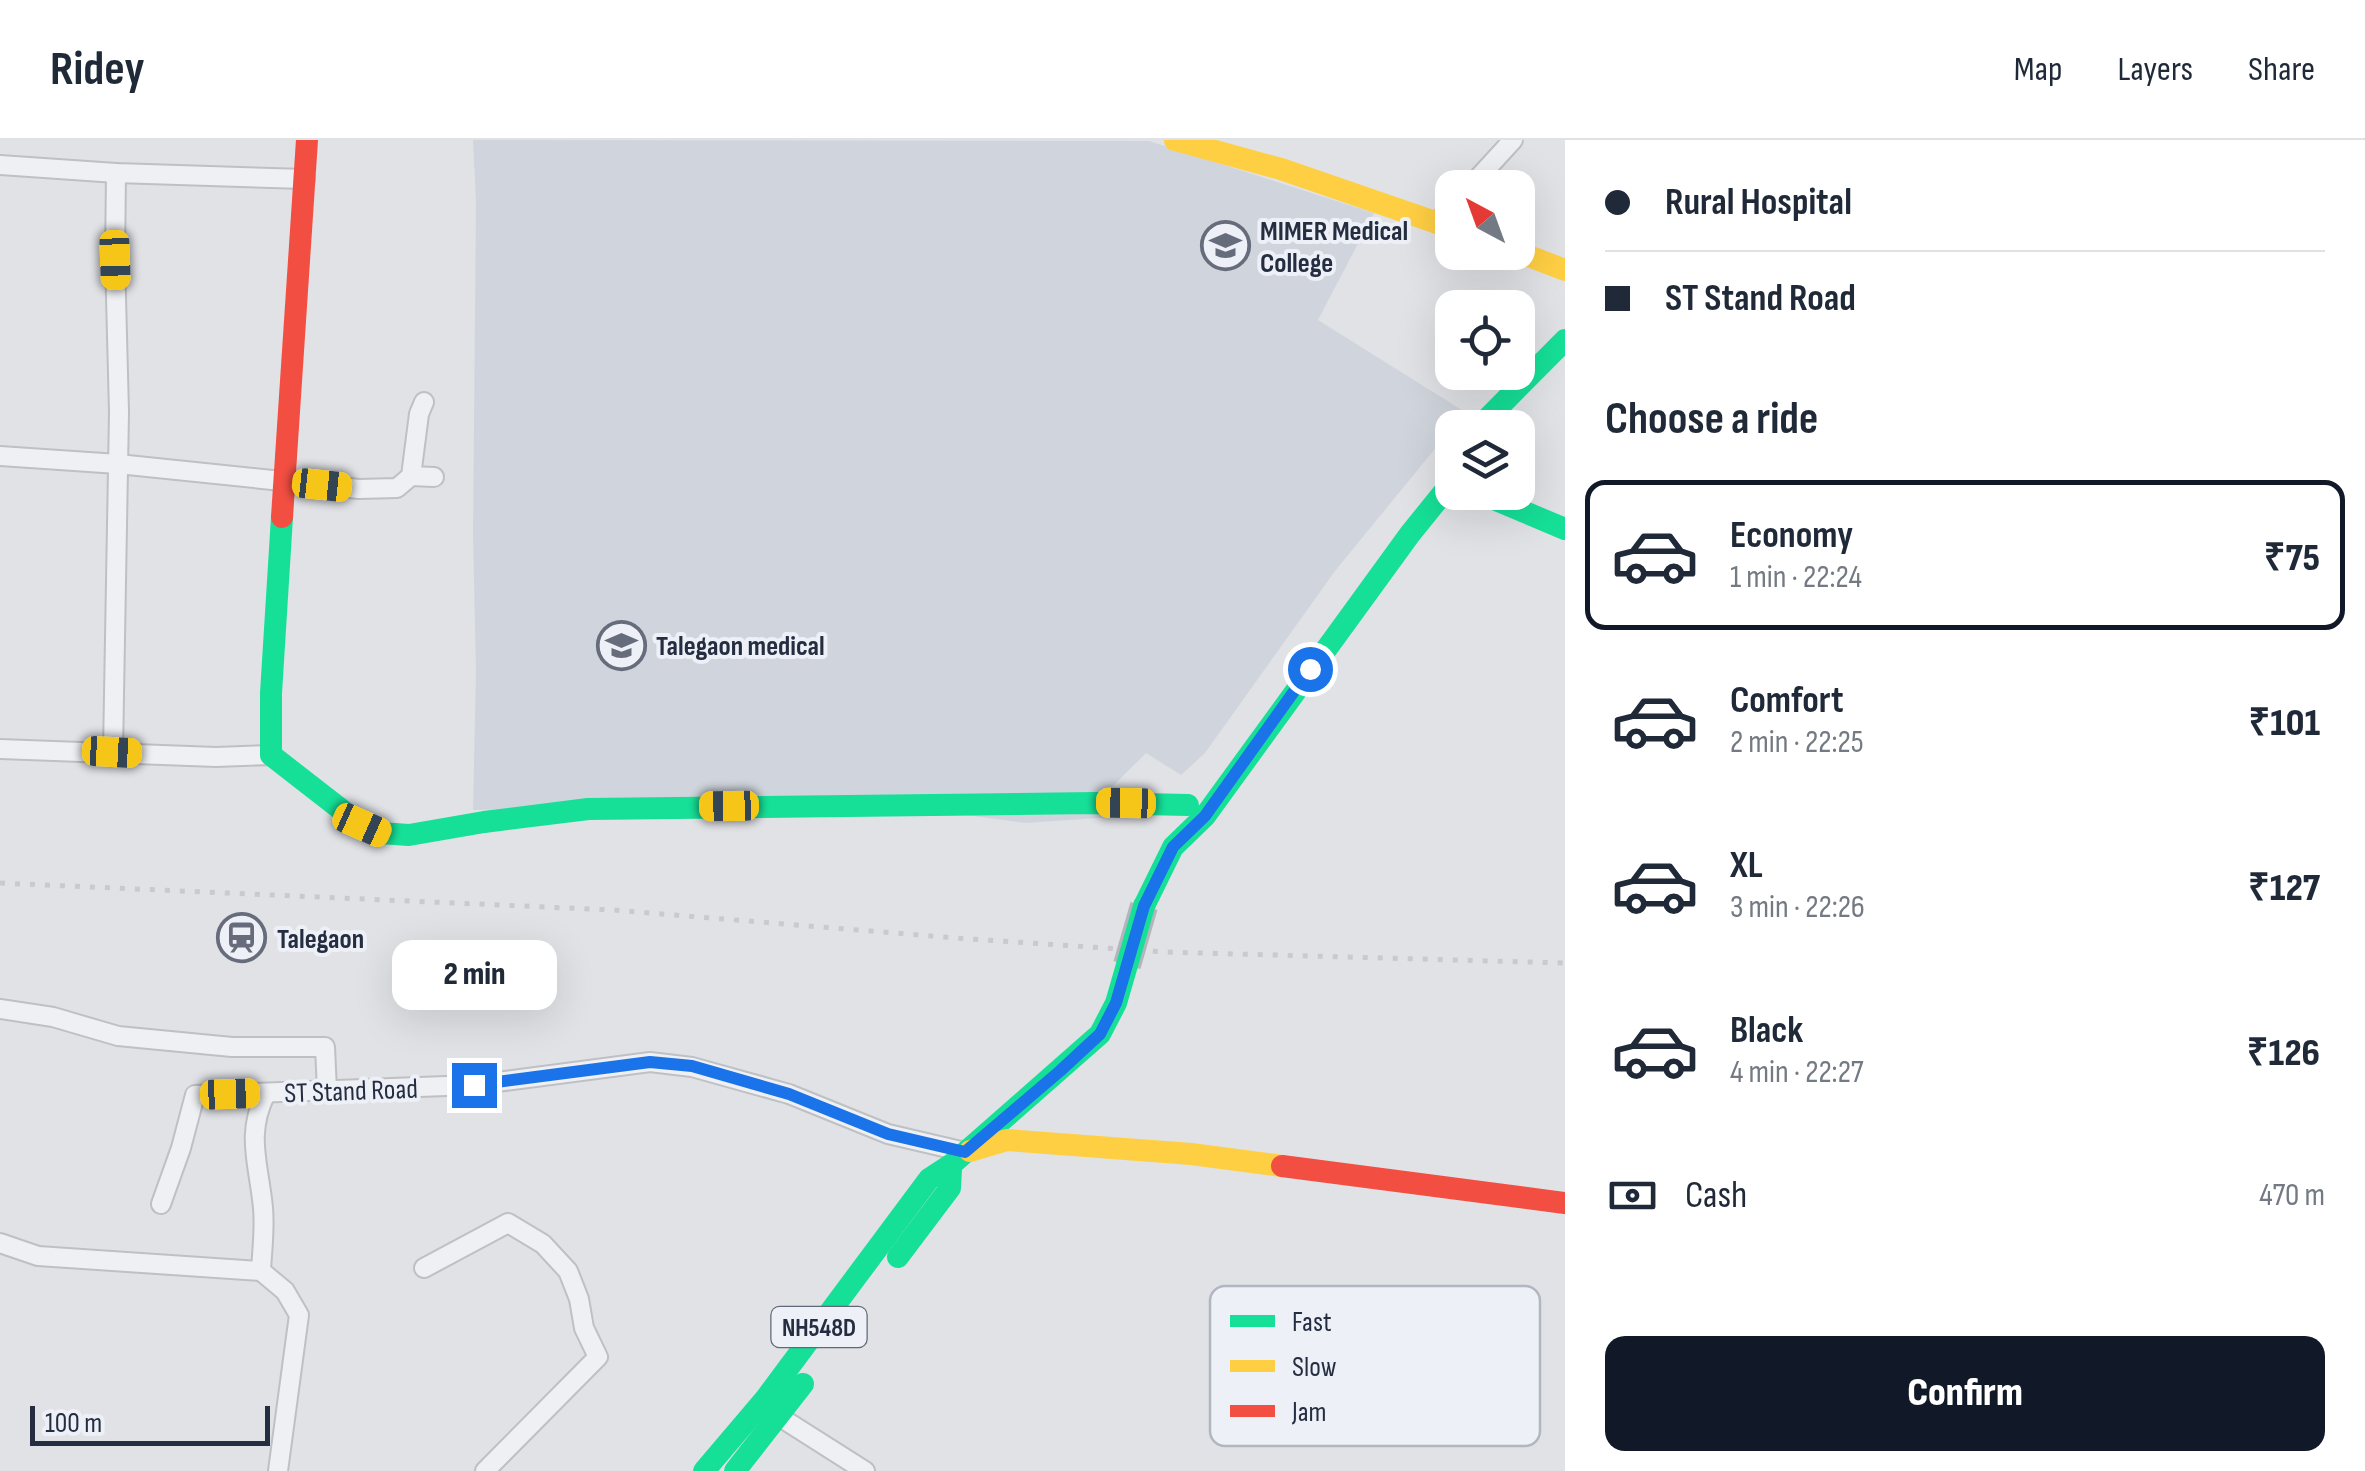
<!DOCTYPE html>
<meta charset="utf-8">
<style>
body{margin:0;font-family:"Sofia Sans Condensed",sans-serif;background:#f6f6f7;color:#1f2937;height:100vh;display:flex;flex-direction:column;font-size:38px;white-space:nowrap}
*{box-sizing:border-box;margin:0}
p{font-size:32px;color:#747a83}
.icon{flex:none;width:55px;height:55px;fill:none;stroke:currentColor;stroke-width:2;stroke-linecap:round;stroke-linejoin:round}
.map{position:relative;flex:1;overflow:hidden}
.side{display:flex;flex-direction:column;background:#fff;width:800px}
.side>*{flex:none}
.top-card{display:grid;align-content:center;height:220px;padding:0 40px;background:#fff}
.needle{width:65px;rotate:319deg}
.fabs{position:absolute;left:1435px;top:30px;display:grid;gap:20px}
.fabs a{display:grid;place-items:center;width:100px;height:100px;border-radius:20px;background:#fff;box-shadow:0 10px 40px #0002;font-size:50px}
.scale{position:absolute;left:30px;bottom:25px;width:240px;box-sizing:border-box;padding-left:10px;border:5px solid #252d41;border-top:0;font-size:28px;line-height:35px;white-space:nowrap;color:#252d41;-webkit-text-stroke:8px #edf0f6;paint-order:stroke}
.end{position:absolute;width:45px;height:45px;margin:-22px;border:12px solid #1a73e8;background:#fff;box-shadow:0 0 0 5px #fff}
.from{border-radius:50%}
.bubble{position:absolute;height:70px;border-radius:20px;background:#fff;box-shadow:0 10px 40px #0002;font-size:32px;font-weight:800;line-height:70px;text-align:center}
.car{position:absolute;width:30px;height:60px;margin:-30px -15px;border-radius:12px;box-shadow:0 0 8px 2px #0007;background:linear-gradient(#f5c518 24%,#345 0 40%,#f5c518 0 76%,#345 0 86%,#f5c518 0)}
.top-card b{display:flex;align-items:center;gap:35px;height:95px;font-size:38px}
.top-card b+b{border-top:2px solid #e0e1e3}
.top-card i{width:25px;height:25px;background:#1f2937}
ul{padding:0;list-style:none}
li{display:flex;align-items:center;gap:30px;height:150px;margin:0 20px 15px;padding:0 20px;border:5px solid transparent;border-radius:20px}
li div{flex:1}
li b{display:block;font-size:38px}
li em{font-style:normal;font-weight:800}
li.active{border-color:#111827}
li>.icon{width:90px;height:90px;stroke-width:1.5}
h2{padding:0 40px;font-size:45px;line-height:120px}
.pay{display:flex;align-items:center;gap:25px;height:110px;padding:0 40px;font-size:38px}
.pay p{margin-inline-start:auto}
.action{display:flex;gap:20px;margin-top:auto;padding:20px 40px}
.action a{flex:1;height:115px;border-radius:20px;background:#111827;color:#fff;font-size:40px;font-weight:800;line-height:115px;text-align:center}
header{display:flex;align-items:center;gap:60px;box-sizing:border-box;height:140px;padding:0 50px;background:#fff;border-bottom:2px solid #e0e1e3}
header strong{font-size:48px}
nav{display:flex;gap:55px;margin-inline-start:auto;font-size:35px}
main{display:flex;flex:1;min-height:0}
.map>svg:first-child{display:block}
</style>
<header>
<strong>Ridey</strong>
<nav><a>Map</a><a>Layers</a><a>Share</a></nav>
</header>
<main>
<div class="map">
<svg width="1565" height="1331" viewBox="0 0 1565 1331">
<rect width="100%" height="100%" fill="#e0e2e6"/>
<path fill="#d0d5dd" d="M 473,0 L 1149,1 L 1374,73 L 1318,180 L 1465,272 L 1335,431 L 1205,613 L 1181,635 L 1146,613 L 1110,649 L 1112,677 L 1026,683 L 923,669 L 606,666 L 473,670 L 476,531 L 473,395 L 476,62 Z"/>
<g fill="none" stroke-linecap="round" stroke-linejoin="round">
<defs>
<g id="street">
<path d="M 0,25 L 116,33 L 305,39"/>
<path d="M 1469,48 L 1513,0"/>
<path d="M 1437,83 L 1452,66"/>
<path d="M 0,316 L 118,324 L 359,349 L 397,348 L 411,336 L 419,274 L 424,262"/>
<path d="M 411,336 L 434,337"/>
<path d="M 0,609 L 216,617 L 271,615"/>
<path d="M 113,612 L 119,272 L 115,119 L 116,33"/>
<path d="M 0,869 L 53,877 L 118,896 L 232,907 L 325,907 L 327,951"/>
<path d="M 266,953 C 245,995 259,1024 263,1068 C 265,1089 262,1110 261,1131 L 285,1151 L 299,1175 L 278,1331"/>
<path d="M 161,1064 L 181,1008 L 195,955 L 474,945 L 650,922 L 692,927 L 789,954 L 888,994 L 965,1012"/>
<path d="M 0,1103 L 38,1116 L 261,1131"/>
<path d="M 424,1128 L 508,1083 L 543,1104 L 568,1131 L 579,1159 L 584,1188 L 598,1217 L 485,1331"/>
<path d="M 772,1272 L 865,1331"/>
</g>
</defs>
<use href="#street" stroke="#bec0c4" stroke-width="22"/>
<use href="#street" stroke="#eff0f3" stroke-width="18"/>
<g stroke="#16e098" stroke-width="22">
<path d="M 1478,288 L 1565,200"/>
<path d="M 1477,352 L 1565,389"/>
<path d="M 282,377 L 271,553 L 271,615 L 361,685 L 380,693 L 409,695 L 484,682 L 588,669 L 1096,663 L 1188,665"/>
<path d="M 1144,766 L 1173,707 L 1205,676 L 1410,394 L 1452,342"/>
<path d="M 898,1117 L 950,1048 L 951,1029"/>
<path d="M 704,1331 L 766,1258 L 929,1039 L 952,1024 L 1100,894 L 1116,863 L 1127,825"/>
<path d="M 735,1331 L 803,1244"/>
</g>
<g stroke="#ffcf43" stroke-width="22">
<path d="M 1175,0 L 1281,29 L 1452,88"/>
<path d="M 1518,112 L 1565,130"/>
<path d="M 970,1011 L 1007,1000 L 1191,1014 L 1282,1026"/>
</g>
<g stroke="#f24e42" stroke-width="22">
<path d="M 282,377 L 307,0"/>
<path d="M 1282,1026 L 1565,1063"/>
</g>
<path stroke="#c8cace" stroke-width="5" stroke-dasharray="5 10" stroke-linecap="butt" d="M 0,743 L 613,770 L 956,798 L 1164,812 L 1565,823"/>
<defs>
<path id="fast-bridge" d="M 1127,825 L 1144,766"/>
</defs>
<use href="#fast-bridge" stroke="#b2b5bb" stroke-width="28" stroke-linecap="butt"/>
<use href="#fast-bridge" stroke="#16e098" stroke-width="22"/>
</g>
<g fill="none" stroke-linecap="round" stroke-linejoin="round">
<path stroke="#1a73e8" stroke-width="12" d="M 474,945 L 650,922 L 692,926 L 789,954 L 888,994 L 965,1012 L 1060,931 L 1100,894 L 1116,863 L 1144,766 L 1173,707 L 1205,676 L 1310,529"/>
</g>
<defs>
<symbol id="university-ring" viewBox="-11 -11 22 22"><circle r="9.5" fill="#edf0f6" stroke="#666c7b" stroke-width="1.5"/><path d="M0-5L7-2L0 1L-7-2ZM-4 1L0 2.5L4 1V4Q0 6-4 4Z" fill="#666c7b"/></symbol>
<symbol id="station-ring" viewBox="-11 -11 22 22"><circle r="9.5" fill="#edf0f6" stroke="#666c7b" stroke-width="1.5"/><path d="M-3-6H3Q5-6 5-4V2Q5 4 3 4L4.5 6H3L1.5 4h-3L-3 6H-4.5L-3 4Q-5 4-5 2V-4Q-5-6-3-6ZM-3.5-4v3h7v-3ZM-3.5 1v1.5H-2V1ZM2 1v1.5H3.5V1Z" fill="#666c7b"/></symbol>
</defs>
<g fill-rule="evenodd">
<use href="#university-ring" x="1198" y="78" width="55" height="55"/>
<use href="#university-ring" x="594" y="478" width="55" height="55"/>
<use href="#station-ring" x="214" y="770" width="55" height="55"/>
</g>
<g text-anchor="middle" stroke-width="8" stroke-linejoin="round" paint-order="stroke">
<rect fill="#edf0f6" stroke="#616877" stroke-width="2.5" x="771.5" y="1167" width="95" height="40" rx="8"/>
<g font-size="25" font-weight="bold" fill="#252d41">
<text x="819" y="1196">NH548D</text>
</g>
<g font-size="28" font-weight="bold" fill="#252d41" stroke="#edf0f6" text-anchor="start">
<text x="1260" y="100">MIMER Medical<tspan x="1260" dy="32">College</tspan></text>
<text x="656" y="515">Talegaon medical</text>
<text x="277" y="808">Talegaon</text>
</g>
<g font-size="28" fill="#252d41" stroke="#edf0f6">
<text transform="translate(351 950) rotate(-2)" y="10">ST Stand Road</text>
</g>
</g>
<rect x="1210" y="1146" width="330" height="160" rx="15" fill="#edf0f6" stroke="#b1b6c0" stroke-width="2.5"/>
<rect x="1230" y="1175" width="45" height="12" fill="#16e098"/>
<rect x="1230" y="1220" width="45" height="12" fill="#ffcf43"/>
<rect x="1230" y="1265" width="45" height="12" fill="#f24e42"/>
<g font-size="28" fill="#252d41">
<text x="1292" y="1191">Fast</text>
<text x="1292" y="1236">Slow</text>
<text x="1292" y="1281">Jam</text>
</g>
</svg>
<div class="fabs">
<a><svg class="needle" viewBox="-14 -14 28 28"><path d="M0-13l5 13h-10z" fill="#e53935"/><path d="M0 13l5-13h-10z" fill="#747a83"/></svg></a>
<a><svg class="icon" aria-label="locate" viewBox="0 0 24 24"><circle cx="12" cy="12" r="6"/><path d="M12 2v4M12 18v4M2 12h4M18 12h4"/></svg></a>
<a><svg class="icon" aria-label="layers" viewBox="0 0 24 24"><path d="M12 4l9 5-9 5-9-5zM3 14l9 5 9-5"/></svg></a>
</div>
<div class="scale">100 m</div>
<i class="end from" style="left:1310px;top:529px"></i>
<i class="end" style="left:474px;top:945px"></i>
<div class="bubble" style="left:392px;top:800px;width:165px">2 min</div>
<i class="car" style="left:115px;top:120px;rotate:178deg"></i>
<i class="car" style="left:322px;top:345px;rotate:96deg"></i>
<i class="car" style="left:112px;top:612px;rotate:93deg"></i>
<i class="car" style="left:1126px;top:663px;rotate:271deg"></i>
<i class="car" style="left:729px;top:666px;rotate:269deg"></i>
<i class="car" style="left:362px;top:685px;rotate:114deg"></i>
<i class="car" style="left:230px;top:954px;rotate:88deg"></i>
</div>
<section class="side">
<div class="top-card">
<b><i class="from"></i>Rural Hospital</b>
<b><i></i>ST Stand Road</b>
</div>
<h2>Choose a ride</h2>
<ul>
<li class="active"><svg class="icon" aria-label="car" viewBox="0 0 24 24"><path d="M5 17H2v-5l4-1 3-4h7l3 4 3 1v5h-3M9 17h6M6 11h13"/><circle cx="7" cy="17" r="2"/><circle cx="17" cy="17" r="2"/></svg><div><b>Economy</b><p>1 min · 22:24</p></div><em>₹75</em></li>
<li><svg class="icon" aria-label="car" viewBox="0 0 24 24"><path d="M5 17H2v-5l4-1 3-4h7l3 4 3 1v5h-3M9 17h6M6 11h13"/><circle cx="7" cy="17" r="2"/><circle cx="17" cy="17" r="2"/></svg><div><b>Comfort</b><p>2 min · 22:25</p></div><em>₹101</em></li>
<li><svg class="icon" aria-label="car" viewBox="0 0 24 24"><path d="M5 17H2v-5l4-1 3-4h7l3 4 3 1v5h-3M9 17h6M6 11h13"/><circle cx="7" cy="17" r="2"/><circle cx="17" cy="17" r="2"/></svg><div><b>XL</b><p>3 min · 22:26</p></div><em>₹127</em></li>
<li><svg class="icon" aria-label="car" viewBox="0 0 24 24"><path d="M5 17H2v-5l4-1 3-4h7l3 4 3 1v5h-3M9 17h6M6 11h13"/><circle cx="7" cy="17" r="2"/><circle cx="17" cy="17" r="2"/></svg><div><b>Black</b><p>4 min · 22:27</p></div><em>₹126</em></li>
</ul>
<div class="pay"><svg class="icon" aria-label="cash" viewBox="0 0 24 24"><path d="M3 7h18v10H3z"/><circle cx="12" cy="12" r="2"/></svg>Cash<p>470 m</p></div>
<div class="action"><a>Confirm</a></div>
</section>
</main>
